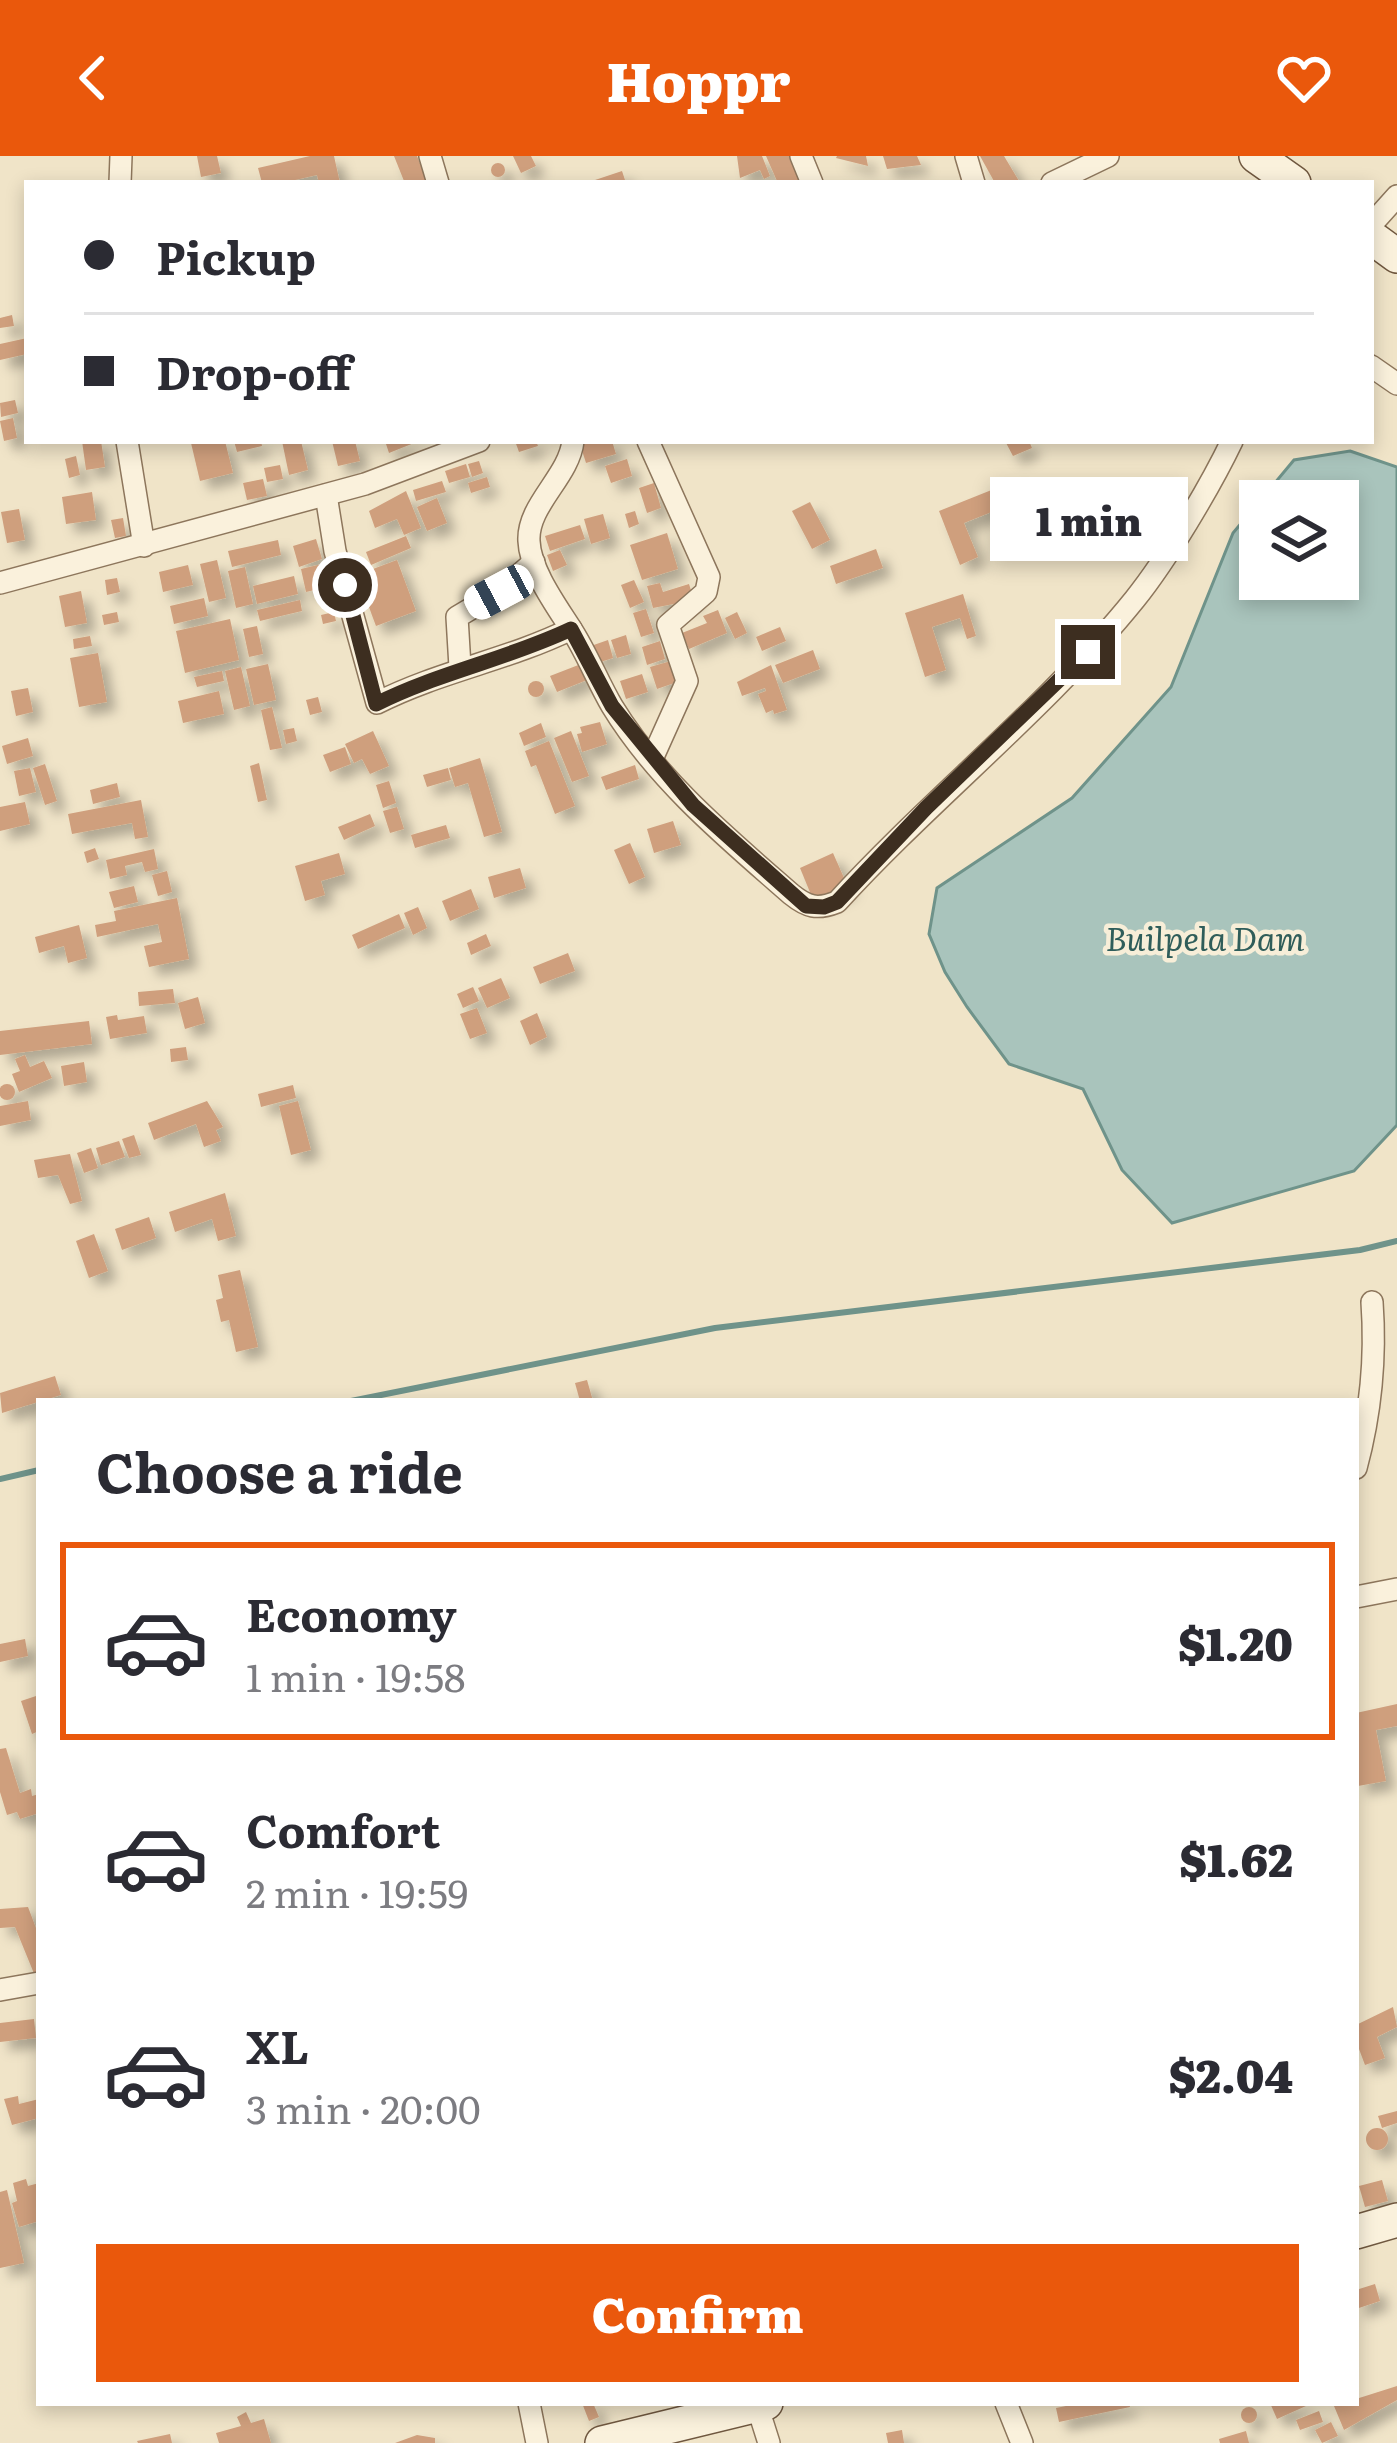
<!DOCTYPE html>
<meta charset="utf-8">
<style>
body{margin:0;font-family:Literata,serif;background:#f2f2f3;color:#2b2b33;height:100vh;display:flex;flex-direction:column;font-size:45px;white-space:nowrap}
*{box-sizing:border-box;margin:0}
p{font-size:39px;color:#7c7c81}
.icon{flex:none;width:66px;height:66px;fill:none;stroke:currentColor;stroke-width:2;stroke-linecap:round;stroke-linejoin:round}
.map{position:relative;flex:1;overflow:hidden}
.sheet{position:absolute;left:36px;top:1242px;width:1323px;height:1008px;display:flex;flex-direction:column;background:#fff;border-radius:0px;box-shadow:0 6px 18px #0003}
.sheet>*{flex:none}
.guide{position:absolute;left:24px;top:24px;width:1350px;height:264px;border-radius:0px;box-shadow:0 6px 18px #0003;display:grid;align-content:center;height:264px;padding:0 60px;background:#fff}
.tools{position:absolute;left:1239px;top:324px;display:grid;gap:24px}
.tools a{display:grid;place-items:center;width:120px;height:120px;border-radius:0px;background:#fff;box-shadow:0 6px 18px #0003;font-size:60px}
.end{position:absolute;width:54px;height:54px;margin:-27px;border:15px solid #3d2e20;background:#fff;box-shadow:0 0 0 6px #fff}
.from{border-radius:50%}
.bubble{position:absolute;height:84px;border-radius:0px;background:#fff;box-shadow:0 6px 18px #0003;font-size:39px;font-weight:800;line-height:84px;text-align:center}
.car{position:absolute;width:36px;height:72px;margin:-36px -18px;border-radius:15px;box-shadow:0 0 9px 3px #0007;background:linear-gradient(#fff 24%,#345 0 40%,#fff 0 76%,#345 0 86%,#fff 0)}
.guide b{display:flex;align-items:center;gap:42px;height:114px;font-size:45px}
.guide b+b{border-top:3px solid #e1e1e2}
.guide i{width:30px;height:30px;background:#2b2b33}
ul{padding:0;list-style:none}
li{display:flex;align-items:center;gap:36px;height:198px;margin:0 24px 18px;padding:0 36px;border:6px solid transparent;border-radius:0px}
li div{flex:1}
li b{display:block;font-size:45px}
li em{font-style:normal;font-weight:800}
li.selected{border-color:#ea580c}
li>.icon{width:108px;height:108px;stroke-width:1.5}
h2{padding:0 60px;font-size:54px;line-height:144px}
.primary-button{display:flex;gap:24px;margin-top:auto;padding:24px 60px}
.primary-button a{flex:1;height:138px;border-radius:0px;background:#ea580c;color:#fff;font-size:48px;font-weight:800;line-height:138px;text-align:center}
header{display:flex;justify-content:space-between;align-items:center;height:156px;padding:0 60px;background:#ea580c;color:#fff;font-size:54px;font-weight:800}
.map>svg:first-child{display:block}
</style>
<header><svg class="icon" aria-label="back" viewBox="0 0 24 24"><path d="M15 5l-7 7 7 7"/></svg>Hoppr<svg class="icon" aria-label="heart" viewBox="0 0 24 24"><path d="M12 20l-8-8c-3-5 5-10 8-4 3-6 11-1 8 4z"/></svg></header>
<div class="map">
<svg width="1397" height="2287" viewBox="0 0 1397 2287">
<defs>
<filter id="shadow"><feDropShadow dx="9" dy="9" stdDeviation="6" flood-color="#0004"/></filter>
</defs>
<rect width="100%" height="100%" fill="#f0e4c8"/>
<path fill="#a9c4bc" stroke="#6f938a" stroke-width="3" fill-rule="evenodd" d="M 1350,295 L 1397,311 L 1397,969 L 1354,1015 L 1172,1067 L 1122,1014 L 1083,933 L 1009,908 L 967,851 L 945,816 L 929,778 L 937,732 L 1072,642 L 1171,531 L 1233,377 L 1294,304 ZM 1260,345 L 1338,345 L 1338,423 L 1260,423 Z"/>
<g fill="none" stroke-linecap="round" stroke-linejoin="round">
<g stroke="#6f938a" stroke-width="6">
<path d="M 351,1245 L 715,1172 L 1360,1094 L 1397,1085"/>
<path d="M 0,1323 L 39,1314"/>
</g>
</g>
<g fill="#cf9f7d" filter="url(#shadow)">
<path d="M 197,0 L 217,0 L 221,17 L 201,21 Z"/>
<path d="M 310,0 L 334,0 L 340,27 L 319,27 L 317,19 L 282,27 L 262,27 L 258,12 Z"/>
<path d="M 394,0 L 417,0 L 428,27 L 404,25 Z"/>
<path d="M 513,0 L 531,0 L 536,10 L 521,17 Z"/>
<path d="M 737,0 L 762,0 L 770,20 L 764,23 L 760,14 L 740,22 Z"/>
<path d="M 766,0 L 789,0 L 801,27 L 777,25 Z"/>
<path d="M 837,0 L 866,0 L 868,10 L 836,2 Z"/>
<path d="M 883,0 L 917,0 L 921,9 L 887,13 Z"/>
<path d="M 980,0 L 1004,0 L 1019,25 L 995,27 Z"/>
<circle cx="498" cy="14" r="7"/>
<path d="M 622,15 L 626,27 L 589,27 L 589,26 Z"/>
<path d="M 12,159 L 14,170 L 0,172 L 0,162 Z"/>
<path d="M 27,182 L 27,198 L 0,204 L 0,188 Z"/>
<path d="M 15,244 L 18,257 L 1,261 L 0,247 Z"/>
<path d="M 13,262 L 17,282 L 4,285 L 0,265 Z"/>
<path d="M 82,285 L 101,285 L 105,311 L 86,314 Z"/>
<path d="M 200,285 L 225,285 L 233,317 L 200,325 L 191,287 Z"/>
<path d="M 234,285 L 261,285 L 262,290 L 237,296 Z"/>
<path d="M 282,285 L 301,285 L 308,314 L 289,319 Z"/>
<path d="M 332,285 L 355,285 L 360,305 L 338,310 Z"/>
<path d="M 385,285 L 419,285 L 389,297 Z"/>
<path d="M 515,285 L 536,285 L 538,290 L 519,296 Z"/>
<path d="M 579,285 L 612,285 L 616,298 L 586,307 Z"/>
<path d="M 1005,285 L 1029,285 L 1032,292 L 1013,300 Z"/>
<path d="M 76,300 L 80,319 L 69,322 L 65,303 Z"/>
<path d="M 627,303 L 632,320 L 611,327 L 605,310 Z"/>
<path d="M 479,305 L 483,317 L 472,321 L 468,308 Z"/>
<path d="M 466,308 L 470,321 L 449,327 L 445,315 Z"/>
<path d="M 280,309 L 283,323 L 267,326 L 264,312 Z"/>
<path d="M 487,321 L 490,331 L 471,337 L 468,327 Z"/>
<path d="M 263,323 L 267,340 L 247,344 L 243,327 Z"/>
<path d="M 1019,323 L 1032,354 L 1014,361 L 1009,349 L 964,367 L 978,401 L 960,409 L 939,355 Z"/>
<path d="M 442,325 L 446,336 L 416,345 L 413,334 Z"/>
<path d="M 654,327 L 661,352 L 647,357 L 639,332 Z"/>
<path d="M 406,335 L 421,372 L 404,379 L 397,363 L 375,372 L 369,355 Z"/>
<path d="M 92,336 L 96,364 L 66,368 L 62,341 Z"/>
<path d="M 437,342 L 447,367 L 427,375 L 417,351 Z"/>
<path d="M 810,346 L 830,384 L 812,393 L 792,355 Z"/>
<path d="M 19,353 L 25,384 L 7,387 L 1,356 Z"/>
<path d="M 635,355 L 639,368 L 629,372 L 625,358 Z"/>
<path d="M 603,358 L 610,382 L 591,388 L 584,363 Z"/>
<path d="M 123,362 L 126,380 L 115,382 L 111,364 Z"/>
<path d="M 580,369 L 585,383 L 550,395 L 545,380 Z"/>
<path d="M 667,377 L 678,413 L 642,424 L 630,389 Z"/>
<path d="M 406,380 L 411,392 L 371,409 L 366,396 Z"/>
<path d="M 316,383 L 322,403 L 299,411 L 293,390 Z"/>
<path d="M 278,384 L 281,399 L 232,411 L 228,395 Z"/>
<path d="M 876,393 L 883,412 L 836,428 L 830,410 Z"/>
<path d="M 560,394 L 567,409 L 553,415 L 547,399 Z"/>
<path d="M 217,404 L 226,442 L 209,446 L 200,408 Z"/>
<path d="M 397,404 L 416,455 L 376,470 L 357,419 Z"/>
<path d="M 322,408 L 327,431 L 306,436 L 301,413 Z"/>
<path d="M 188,409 L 193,429 L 163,436 L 159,416 Z"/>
<path d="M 245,411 L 253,448 L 236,452 L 228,415 Z"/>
<path d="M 294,420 L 298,438 L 257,448 L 253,430 Z"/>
<path d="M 117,422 L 120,436 L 107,439 L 105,424 Z"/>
<path d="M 634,424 L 644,446 L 630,452 L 621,429 Z"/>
<path d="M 660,427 L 663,436 L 689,428 L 694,444 L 653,452 L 647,430 Z"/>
<path d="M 81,435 L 87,467 L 65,471 L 59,440 Z"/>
<path d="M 963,438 L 976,480 L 967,483 L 960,462 L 932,471 L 946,514 L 925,521 L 905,457 Z"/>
<path d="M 204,442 L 208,460 L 174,468 L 170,450 Z"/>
<path d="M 300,444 L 302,455 L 260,465 L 257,454 Z"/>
<path d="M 646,453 L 654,477 L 641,481 L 633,457 Z"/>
<path d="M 718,454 L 727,477 L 689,493 L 682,477 L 707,467 L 703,460 Z"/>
<path d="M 117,456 L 119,466 L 104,469 L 102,459 Z"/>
<path d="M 334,456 L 336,465 L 323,468 L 321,459 Z"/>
<path d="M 737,456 L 747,477 L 735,483 L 725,462 Z"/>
<path d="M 230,463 L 239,504 L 185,517 L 176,475 Z"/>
<path d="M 257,470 L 263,498 L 249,501 L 243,473 Z"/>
<path d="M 780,471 L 786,485 L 762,495 L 756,481 Z"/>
<path d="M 626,479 L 631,498 L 617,502 L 611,484 Z"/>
<path d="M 90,480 L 92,490 L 74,493 L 73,483 Z"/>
<path d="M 608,484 L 613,502 L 594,508 L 588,491 Z"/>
<path d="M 660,485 L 665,503 L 647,509 L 642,491 Z"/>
<path d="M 813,494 L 820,513 L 783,527 L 775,509 Z"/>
<path d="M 98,497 L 107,546 L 79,551 L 70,502 Z"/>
<path d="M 671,505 L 677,526 L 657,533 L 650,511 Z"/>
<path d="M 268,508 L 276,544 L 254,549 L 246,513 Z"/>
<path d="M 581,508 L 587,524 L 557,536 L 550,520 Z"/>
<path d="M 771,509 L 787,554 L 774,558 L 773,554 L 766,557 L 758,538 L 766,535 L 765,532 L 742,540 L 737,526 Z"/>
<path d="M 241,511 L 250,550 L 234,554 L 225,515 Z"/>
<path d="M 222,515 L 224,525 L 197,531 L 194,521 Z"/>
<path d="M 642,518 L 648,536 L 626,543 L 620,525 Z"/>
<circle cx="536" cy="533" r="8"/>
<path d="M 28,532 L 33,556 L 16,560 L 11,535 Z"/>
<path d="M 219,535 L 224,558 L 183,567 L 178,545 Z"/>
<path d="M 318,541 L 322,556 L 310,559 L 306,544 Z"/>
<path d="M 272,551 L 282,592 L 270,594 L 261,554 Z"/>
<path d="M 600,566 L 607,588 L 582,596 L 577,578 L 582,577 L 580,571 Z"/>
<path d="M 541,567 L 546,581 L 524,590 L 519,577 Z"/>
<path d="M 294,572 L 297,585 L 286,588 L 283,574 Z"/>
<path d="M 373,575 L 389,610 L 370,618 L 362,603 L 354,607 L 345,588 Z"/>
<path d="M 571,575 L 589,620 L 572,626 L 554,582 Z"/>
<path d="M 28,582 L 33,600 L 7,608 L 2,590 Z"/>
<path d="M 549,585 L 575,650 L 555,658 L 536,609 L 531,611 L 525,595 Z"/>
<path d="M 345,591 L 351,608 L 330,616 L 323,599 Z"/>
<path d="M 480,602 L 502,676 L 484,681 L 468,627 L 455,631 L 449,612 Z"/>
<path d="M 259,607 L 267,644 L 258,646 L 250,610 Z"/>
<path d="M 45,608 L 57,645 L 45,649 L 33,612 Z"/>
<path d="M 635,609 L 639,623 L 606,634 L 601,621 Z"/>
<path d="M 30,612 L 36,636 L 19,640 L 14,615 Z"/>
<path d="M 448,612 L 451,624 L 427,631 L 423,619 Z"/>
<path d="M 389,625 L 396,647 L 383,652 L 376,629 Z"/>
<path d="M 117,627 L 120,641 L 93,648 L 90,634 Z"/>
<path d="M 141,644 L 148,681 L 135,683 L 132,667 L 72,678 L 68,658 Z"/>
<path d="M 25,646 L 30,668 L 0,675 L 0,651 Z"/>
<path d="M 397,651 L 404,673 L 390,677 L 383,655 Z"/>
<path d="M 370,658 L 375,670 L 344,684 L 338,671 Z"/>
<path d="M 673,665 L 681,689 L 654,697 L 647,673 Z"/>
<path d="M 446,669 L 450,682 L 415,692 L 411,679 Z"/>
<path d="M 630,687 L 645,721 L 629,728 L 614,694 Z"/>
<path d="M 95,692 L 99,703 L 87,707 L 84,696 Z"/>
<path d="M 154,693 L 158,713 L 145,716 L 142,706 L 125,710 L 127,719 L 110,723 L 106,704 Z"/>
<path d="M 339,697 L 345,718 L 321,725 L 325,739 L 305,745 L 295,710 Z"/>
<path d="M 833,697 L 848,731 L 814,746 L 800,712 Z"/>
<path d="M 520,712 L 526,732 L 494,742 L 488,721 Z"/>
<path d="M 167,715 L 172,736 L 158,740 L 152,719 Z"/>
<path d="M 134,730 L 138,746 L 114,752 L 109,736 Z"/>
<path d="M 471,733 L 479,753 L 450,765 L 442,745 Z"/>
<path d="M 177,742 L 189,803 L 149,811 L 144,790 L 162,786 L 158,768 L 97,781 L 95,769 L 116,765 L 114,755 Z"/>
<path d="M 418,751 L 427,772 L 413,779 L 404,757 Z"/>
<path d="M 399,758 L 405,772 L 358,793 L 352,779 Z"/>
<path d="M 79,769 L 87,802 L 68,807 L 64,790 L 39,797 L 35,781 Z"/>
<path d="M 486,778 L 491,790 L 471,799 L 467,787 Z"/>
<path d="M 568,797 L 575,815 L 540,828 L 533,811 Z"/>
<path d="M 501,822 L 510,842 L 487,852 L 478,832 Z"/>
<path d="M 473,831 L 479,845 L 463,852 L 457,838 Z"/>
<path d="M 173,833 L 175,847 L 139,850 L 138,836 Z"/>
<path d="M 198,841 L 205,867 L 185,873 L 178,847 Z"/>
<path d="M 477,852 L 487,877 L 470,883 L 460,858 Z"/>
<path d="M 537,857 L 547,881 L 530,889 L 520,865 Z"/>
<path d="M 117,859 L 118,864 L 144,860 L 147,877 L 110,883 L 106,861 Z"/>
<path d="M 89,865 L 92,888 L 0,899 L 0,875 Z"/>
<path d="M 186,891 L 188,904 L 171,906 L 170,893 Z"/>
<path d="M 25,899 L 30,911 L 44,905 L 52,922 L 19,936 L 12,918 L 20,915 L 15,903 Z"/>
<path d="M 84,906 L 87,926 L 64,930 L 61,910 Z"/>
<circle cx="7" cy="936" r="8"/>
<path d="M 293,929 L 296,942 L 261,951 L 258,938 Z"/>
<path d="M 28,945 L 31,964 L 0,970 L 0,950 Z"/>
<path d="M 207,945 L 223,971 L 216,974 L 221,985 L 204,991 L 196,968 L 154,984 L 148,967 Z"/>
<path d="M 298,945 L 311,994 L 291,999 L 279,950 Z"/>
<path d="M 134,979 L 141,999 L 129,1002 L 122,983 Z"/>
<path d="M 119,985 L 125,1001 L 101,1009 L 96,992 Z"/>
<path d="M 91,992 L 98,1012 L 84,1017 L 77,997 Z"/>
<path d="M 70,998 L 82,1045 L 70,1048 L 58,1019 L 38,1022 L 34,1004 Z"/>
<path d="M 225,1037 L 236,1080 L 218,1085 L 212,1063 L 175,1076 L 169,1056 Z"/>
<path d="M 149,1061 L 156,1082 L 122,1094 L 115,1073 Z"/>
<path d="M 94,1078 L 108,1115 L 89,1122 L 76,1085 Z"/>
<path d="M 240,1114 L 258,1191 L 236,1196 L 229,1164 L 221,1166 L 216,1144 L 223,1142 L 218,1119 Z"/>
<path d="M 55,1220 L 61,1239 L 2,1257 L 0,1237 Z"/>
<path d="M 587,1224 L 593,1245 L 580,1245 L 575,1227 Z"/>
<path d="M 25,1483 L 28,1500 L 0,1506 L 0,1488 Z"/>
<path d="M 39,1539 L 39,1575 L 32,1578 L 21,1545 Z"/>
<path d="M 1397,1548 L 1397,1570 L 1376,1574 L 1386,1625 L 1358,1630 L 1356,1557 Z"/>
<path d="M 6,1592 L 20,1637 L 31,1633 L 32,1640 L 39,1638 L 39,1657 L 20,1663 L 17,1656 L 7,1659 L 0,1636 L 0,1593 Z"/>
<path d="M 28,1751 L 39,1780 L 39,1819 L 35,1820 L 15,1771 L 0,1772 L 0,1753 Z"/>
<path d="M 1393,1851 L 1397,1871 L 1377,1881 L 1385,1902 L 1365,1909 L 1356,1885 L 1356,1869 Z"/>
<path d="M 34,1863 L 36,1882 L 0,1886 L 0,1867 Z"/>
<path d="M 18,1940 L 19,1948 L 39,1943 L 39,1962 L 12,1969 L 4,1943 Z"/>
<path d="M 1397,1955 L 1397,1967 L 1382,1972 L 1378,1960 Z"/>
<circle cx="1377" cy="1983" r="11"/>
<path d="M 26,2023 L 28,2030 L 39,2027 L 39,2065 L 19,2071 L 12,2047 L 17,2045 L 13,2027 Z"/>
<path d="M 1382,2024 L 1388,2045 L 1365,2051 L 1359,2030 Z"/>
<path d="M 7,2034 L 24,2107 L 0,2112 L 0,2036 Z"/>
<path d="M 1375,2128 L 1380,2145 L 1356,2153 L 1356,2134 Z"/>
<path d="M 1397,2230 L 1397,2244 L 1344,2274 L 1334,2250 L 1356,2247 L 1356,2243 Z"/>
<path d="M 582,2247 L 593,2247 L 599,2261 L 589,2265 Z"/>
<path d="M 1081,2247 L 1129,2247 L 1130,2251 L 1059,2266 L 1056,2252 Z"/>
<path d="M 1270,2247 L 1305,2247 L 1306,2250 L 1277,2263 Z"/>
<circle cx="1249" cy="2259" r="8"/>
<path d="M 1319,2255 L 1323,2266 L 1300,2274 L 1296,2264 Z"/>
<path d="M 246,2256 L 251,2267 L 264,2263 L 271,2287 L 219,2287 L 216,2277 L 241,2270 L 237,2261 Z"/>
<path d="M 1331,2266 L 1338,2280 L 1322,2287 L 1315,2274 Z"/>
<path d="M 902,2274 L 904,2287 L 888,2287 L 886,2277 Z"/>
<path d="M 1246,2275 L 1249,2287 L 1220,2287 L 1219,2283 Z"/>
<path d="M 170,2278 L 172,2287 L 138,2287 L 137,2285 Z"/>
<path d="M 417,2279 L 435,2282 L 435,2287 L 395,2287 Z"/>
</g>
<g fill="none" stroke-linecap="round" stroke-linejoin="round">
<defs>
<g id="street">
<path d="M 430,0 L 438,27"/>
<path d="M 801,0 L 812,27"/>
<path d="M 966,0 L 974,27"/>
<path d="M 120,27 L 121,0"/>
<path d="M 1052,27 L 1108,0"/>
<path d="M 1371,69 L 1397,40"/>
<path d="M 1371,210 L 1397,228"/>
<path d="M 127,285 L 144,390"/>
<path d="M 573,285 C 569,321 527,349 529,385 C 530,415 558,452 573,476 C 588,500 598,526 612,550 C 657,624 727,682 791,738 C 807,751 817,754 837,746 C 932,642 1047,552 1135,443 C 1167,403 1210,331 1232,285"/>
<path d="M 648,285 L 709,421 L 706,436 L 668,469 L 687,525 L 652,603"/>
<path d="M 326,339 L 335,395 L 377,547 C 440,515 508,504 571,473"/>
<path d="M 0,427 L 365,328 L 479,285"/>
<path d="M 460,511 L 457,461 L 499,436 L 534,406"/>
<path d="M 1356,1312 C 1370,1260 1376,1201 1372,1146"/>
<path d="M 1356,1441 L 1397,1433"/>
<path d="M 0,1834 L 39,1827"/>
<path d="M 529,2247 L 537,2287"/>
<path d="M 1006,2247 L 1022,2287"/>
<path d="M 757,2249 L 769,2287"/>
</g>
<g id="secondary">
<path d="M 1256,0 L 1294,27"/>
<path d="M 1371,81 L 1397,100"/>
<path d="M 1356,2076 L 1397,2064"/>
<path d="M 602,2287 L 766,2247"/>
</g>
</defs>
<use href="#street" stroke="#8d765c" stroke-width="24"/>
<use href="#secondary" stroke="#6f573f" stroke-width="36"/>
<use href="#street" stroke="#faf1dc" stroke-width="21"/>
<use href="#secondary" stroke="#faf1dc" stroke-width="33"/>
</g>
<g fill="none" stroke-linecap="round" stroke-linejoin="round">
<path stroke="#3d2e20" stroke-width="15" d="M 345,429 L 376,548 C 440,516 508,503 571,473 L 612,550 L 693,649 L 806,750 L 824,751 L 837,746 L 926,652 L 1088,496"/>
</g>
<g text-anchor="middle" stroke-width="9" stroke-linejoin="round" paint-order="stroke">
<g font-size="33" font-style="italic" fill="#2f5d5a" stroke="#f7eed8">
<text x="1205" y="795">Builpela Dam</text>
</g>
</g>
</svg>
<div class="tools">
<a><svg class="icon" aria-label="layers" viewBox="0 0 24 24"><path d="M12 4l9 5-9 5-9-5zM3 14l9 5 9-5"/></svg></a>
</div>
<i class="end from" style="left:345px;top:429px"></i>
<i class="end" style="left:1088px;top:496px"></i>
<div class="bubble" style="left:990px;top:321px;width:198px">1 min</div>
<i class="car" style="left:499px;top:436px;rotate:242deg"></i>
<div class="guide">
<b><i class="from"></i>Pickup</b>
<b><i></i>Drop-off</b>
</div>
<section class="sheet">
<h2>Choose a ride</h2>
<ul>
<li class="selected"><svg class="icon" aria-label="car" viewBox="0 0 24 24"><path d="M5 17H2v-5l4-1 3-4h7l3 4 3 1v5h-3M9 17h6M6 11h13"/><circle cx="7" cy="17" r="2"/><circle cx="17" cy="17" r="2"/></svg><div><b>Economy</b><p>1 min · 19:58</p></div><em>$1.20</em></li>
<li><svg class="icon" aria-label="car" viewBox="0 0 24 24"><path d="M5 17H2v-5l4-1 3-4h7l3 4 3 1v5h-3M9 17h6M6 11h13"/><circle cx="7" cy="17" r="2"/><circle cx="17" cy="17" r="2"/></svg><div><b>Comfort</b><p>2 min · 19:59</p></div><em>$1.62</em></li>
<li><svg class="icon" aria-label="car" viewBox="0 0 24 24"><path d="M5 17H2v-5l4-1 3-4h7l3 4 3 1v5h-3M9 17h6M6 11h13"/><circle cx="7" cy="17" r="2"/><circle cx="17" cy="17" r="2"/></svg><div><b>XL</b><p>3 min · 20:00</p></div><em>$2.04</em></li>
</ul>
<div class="primary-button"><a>Confirm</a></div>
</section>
</div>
